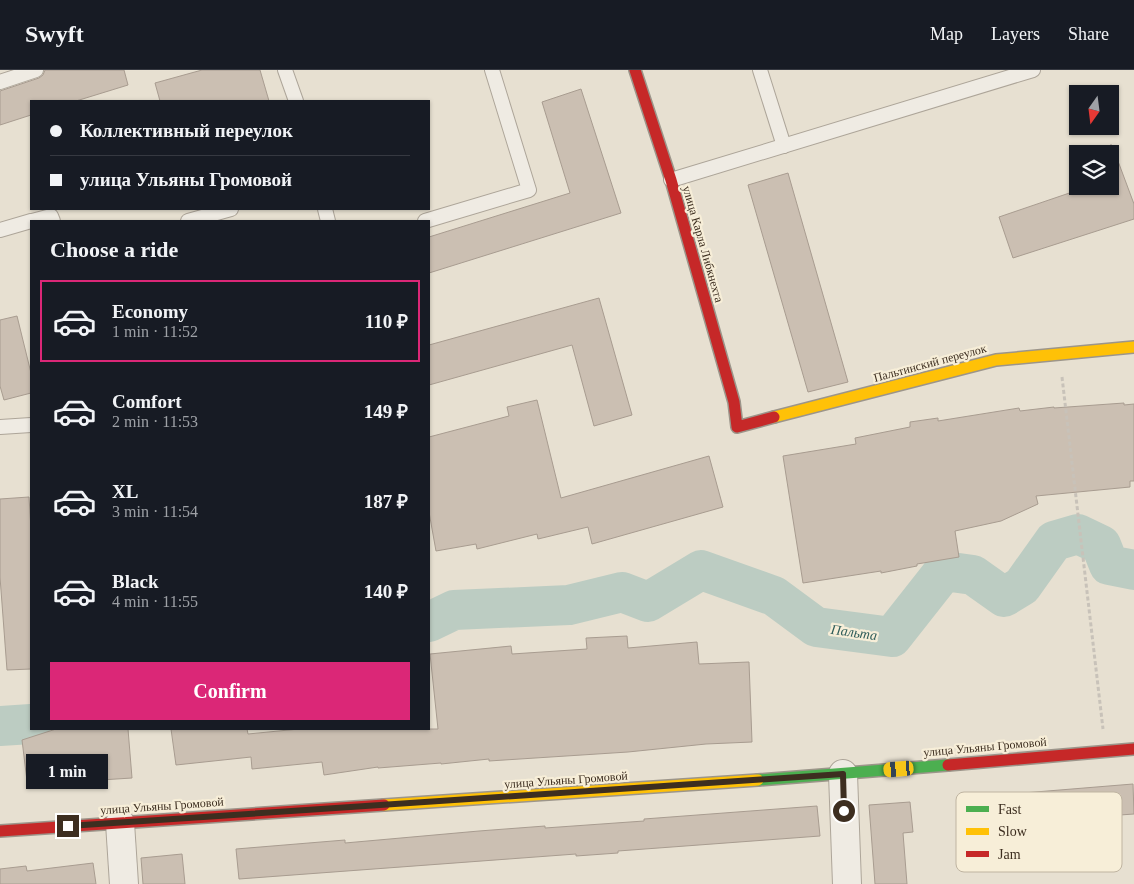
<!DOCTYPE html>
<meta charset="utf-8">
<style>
body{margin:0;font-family:"Times New Roman",serif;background:#20242c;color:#f1f3f6;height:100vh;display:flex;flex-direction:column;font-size:19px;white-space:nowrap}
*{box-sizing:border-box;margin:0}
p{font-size:16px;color:#9ea1a6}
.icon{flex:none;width:28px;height:28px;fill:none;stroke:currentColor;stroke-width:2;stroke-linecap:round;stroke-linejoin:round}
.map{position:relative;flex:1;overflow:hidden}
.drawer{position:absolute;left:30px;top:150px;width:400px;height:510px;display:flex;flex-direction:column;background:#171b24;border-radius:0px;box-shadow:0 1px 4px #0004}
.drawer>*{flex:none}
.banner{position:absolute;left:30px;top:30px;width:400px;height:110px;border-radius:0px;box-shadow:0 1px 4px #0004;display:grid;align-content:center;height:110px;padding:0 20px;background:#171b24}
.needle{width:32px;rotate:194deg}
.controls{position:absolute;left:1069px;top:15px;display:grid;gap:10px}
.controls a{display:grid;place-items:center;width:50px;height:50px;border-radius:0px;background:#171b24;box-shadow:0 1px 4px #0004;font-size:25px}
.end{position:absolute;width:22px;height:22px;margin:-11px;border:6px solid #3d2e20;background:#fff;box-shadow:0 0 0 2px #fff}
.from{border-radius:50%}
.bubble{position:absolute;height:35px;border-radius:0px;background:#171b24;box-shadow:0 1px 4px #0004;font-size:16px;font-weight:800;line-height:35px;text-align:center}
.car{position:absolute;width:15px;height:30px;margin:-15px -8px;border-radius:6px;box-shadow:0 0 4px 1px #0007;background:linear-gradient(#f5c518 24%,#345 0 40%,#f5c518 0 76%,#345 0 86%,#f5c518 0)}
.banner b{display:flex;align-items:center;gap:18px;height:48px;font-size:19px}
.banner b+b{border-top:1px solid #363941}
.banner i{width:12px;height:12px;background:#f1f3f6}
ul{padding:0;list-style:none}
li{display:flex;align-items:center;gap:15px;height:82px;margin:0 10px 8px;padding:0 10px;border:2px solid transparent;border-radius:0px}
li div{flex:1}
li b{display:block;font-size:19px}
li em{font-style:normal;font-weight:800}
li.current{border-color:#db2777}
li>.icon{width:45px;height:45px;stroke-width:1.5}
h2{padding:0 20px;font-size:22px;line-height:60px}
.button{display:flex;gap:10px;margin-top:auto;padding:10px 20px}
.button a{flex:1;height:58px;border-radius:0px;background:#db2777;color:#fff;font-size:20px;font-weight:800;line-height:58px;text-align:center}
header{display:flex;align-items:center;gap:30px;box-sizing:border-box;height:70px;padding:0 25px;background:#171b24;border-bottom:1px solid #363941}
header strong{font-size:24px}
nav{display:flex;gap:28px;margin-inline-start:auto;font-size:18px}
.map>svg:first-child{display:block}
</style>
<header>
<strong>Swyft</strong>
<nav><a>Map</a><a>Layers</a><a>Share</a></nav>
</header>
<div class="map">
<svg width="1134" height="814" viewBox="0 0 1134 814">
<rect width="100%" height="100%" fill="#e7e0d1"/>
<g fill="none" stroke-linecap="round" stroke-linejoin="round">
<g stroke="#bcccc2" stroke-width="40">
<path d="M 429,552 L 454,540 L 569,535 L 622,522 L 648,532 L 701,500 L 774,526 L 816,557 L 892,567 L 944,501 L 973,505 L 1004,527 L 1022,516 L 1054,471 L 1078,464 L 1101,475 L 1109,495 L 1134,500"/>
<path d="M 0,656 L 31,654"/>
</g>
</g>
<g fill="#cbbfb2" stroke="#a89c90">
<path d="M 45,0 L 124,0 L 128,15 L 76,31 L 31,31 L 31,45 L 0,55 L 0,21 L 39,8 L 43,5 Z"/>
<path d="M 202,0 L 260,0 L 269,31 L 160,31 L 155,13 Z"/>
<path d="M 581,19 L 621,143 L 429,203 L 429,167 L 570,123 L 542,32 Z"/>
<path d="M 1110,75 L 1112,75 L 1134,134 L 1134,149 L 1013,188 L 999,147 L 1090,116 L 1110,116 Z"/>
<path d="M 788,103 L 848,312 L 808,322 L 748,115 Z"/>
<path d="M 599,228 L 632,345 L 594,356 L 572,275 L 429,315 L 429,275 Z"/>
<path d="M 17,246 L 31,303 L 31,323 L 4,330 L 0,316 L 0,250 Z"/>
<path d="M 537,330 L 561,428 L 709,386 L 723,437 L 592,474 L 588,457 L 538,469 L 537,464 L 477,479 L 476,474 L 436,481 L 429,442 L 429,367 L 509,346 L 507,337 Z"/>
<path d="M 1124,333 L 1124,335 L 1134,334 L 1134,411 L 1130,411 L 1130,417 L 1036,426 L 1038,434 L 1001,451 L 955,461 L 959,487 L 917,494 L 917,496 L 881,503 L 881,501 L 803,513 L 783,386 L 856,374 L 855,368 L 910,357 L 910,352 L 938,348 L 938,351 L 1019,338 L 1020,341 L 1054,337 L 1054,338 Z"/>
<path d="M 29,427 L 31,459 L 31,599 L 7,600 L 0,507 L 0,429 Z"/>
<path d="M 627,566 L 628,578 L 697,572 L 699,594 L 749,592 L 752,672 L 706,674 L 628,682 L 489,691 L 489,689 L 441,694 L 441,693 L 378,698 L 378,697 L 324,705 L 322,692 L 252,699 L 251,687 L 176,695 L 171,659 L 247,659 L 248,664 L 299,659 L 438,659 L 430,584 L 511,576 L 512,584 L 587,579 L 586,568 Z"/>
<path d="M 56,659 L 128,659 L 132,708 L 69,712 L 27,711 L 22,670 Z"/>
<path d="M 1133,714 L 1134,744 L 1006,753 L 1006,755 L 964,758 L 962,728 Z"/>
<path d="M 910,732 L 913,762 L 903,763 L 907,814 L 875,814 L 869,735 Z"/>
<path d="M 817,736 L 820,766 L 618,781 L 618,783 L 576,786 L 576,784 L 239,809 L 236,779 L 345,770 L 345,773 L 479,761 L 545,756 L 545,758 L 644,751 L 644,749 Z"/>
<path d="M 182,784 L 185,814 L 143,814 L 141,788 Z"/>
<path d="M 93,793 L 96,814 L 0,814 L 0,799 L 26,796 L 27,801 Z"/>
</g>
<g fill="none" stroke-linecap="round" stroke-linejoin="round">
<defs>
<g id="lane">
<path d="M 285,0 L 296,31"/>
<path d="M 760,0 L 784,76"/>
<path d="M 0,12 L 36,0"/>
<path d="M 671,110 L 1033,0"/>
<path d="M 325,139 L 328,151"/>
<path d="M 32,151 L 51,146 L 53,151"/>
<path d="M 188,151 L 231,139"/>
<path d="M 425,151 L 529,120 L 492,0"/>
<path d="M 0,160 L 31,151"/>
<path d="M 0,357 L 31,355"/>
</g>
<g id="street">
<path d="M 843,704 L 847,814"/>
<path d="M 120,753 L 124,814"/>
</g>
<path id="fast" d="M 758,710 L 948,695"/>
<g id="slow">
<path d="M 774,347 L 996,290 L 1134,277"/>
<path d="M 384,735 L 758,710"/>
</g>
<g id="jam">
<path d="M 635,0 L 671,110 L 734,332 L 737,357 L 774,347"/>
<path d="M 948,695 L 1134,679"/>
<path d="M 0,761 L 384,735"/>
</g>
</defs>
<use href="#lane" stroke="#ada599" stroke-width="16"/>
<use href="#street" stroke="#ada599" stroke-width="30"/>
<use href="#fast" stroke="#9c958a" stroke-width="14"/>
<use href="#slow" stroke="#9c958a" stroke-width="14"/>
<use href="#jam" stroke="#9c958a" stroke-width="14"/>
<path stroke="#c8c2b9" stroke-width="3" stroke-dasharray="4 2.5" stroke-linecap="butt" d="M 1062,307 L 1103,659"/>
<use href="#lane" stroke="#efebe3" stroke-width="14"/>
<use href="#street" stroke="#efebe3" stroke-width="28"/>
<use href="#fast" stroke="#4caf50" stroke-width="11"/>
<use href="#slow" stroke="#ffc107" stroke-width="11"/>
<use href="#jam" stroke="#c62828" stroke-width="11"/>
</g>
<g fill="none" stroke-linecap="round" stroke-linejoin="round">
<path stroke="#3d2e20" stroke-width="6" d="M 68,756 L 843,704 L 844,741"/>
</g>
<g text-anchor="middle" stroke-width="4.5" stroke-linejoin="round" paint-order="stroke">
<g font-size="12" fill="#3d2e20" stroke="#f7eed8">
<text transform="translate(703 174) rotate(74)" y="4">улица Карла Либкнехта</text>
<text transform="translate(930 293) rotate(-15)" y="4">Пальтинский переулок</text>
<text transform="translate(985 677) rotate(-5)" y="4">улица Ульяны Громовой</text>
<text transform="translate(566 710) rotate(-4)" y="4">улица Ульяны Громовой</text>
<text transform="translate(162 736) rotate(-4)" y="4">улица Ульяны Громовой</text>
</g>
<g font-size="14" font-style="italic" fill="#2f5d5a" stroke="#f7eed8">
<text transform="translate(854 562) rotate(8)" y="5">Пальта</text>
</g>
</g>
<rect x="956" y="722" width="166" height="80" rx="8" fill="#f7eed8" stroke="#bfb4a1" stroke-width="1"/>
<rect x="966" y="736" width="23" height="6" fill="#4caf50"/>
<rect x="966" y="758" width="23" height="7" fill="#ffc107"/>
<rect x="966" y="781" width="23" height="6" fill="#c62828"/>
<g font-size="14" fill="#3d2e20">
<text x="998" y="744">Fast</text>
<text x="998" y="766">Slow</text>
<text x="998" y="789">Jam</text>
</g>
</svg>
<div class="controls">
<a><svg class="needle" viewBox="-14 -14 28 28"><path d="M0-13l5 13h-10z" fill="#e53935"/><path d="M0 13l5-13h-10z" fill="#9ea1a6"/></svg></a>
<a><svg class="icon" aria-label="layers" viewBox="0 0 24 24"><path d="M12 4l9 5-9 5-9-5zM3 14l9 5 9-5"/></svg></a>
</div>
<i class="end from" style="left:844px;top:741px"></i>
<i class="end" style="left:68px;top:756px"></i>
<div class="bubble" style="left:26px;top:684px;width:82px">1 min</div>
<i class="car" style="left:899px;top:699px;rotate:265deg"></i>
<div class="banner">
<b><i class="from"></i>Коллективный переулок</b>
<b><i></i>улица Ульяны Громовой</b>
</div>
<section class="drawer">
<h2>Choose a ride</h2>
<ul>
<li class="current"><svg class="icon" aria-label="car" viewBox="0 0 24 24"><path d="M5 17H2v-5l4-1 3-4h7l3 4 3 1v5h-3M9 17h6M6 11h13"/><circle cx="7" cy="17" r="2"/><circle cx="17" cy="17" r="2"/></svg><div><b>Economy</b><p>1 min · 11:52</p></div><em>110 ₽</em></li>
<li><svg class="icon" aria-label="car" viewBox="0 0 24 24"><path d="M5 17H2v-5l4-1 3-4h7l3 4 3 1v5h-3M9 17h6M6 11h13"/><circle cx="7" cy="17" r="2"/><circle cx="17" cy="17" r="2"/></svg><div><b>Comfort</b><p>2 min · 11:53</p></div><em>149 ₽</em></li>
<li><svg class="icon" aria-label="car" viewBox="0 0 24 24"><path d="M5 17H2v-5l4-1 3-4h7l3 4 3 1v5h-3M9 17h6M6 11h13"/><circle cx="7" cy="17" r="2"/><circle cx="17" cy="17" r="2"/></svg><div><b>XL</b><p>3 min · 11:54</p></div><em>187 ₽</em></li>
<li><svg class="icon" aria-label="car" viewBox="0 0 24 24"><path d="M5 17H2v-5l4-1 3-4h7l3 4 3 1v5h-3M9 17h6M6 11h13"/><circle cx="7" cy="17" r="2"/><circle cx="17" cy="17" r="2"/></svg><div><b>Black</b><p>4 min · 11:55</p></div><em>140 ₽</em></li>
</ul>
<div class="button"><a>Confirm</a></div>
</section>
</div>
